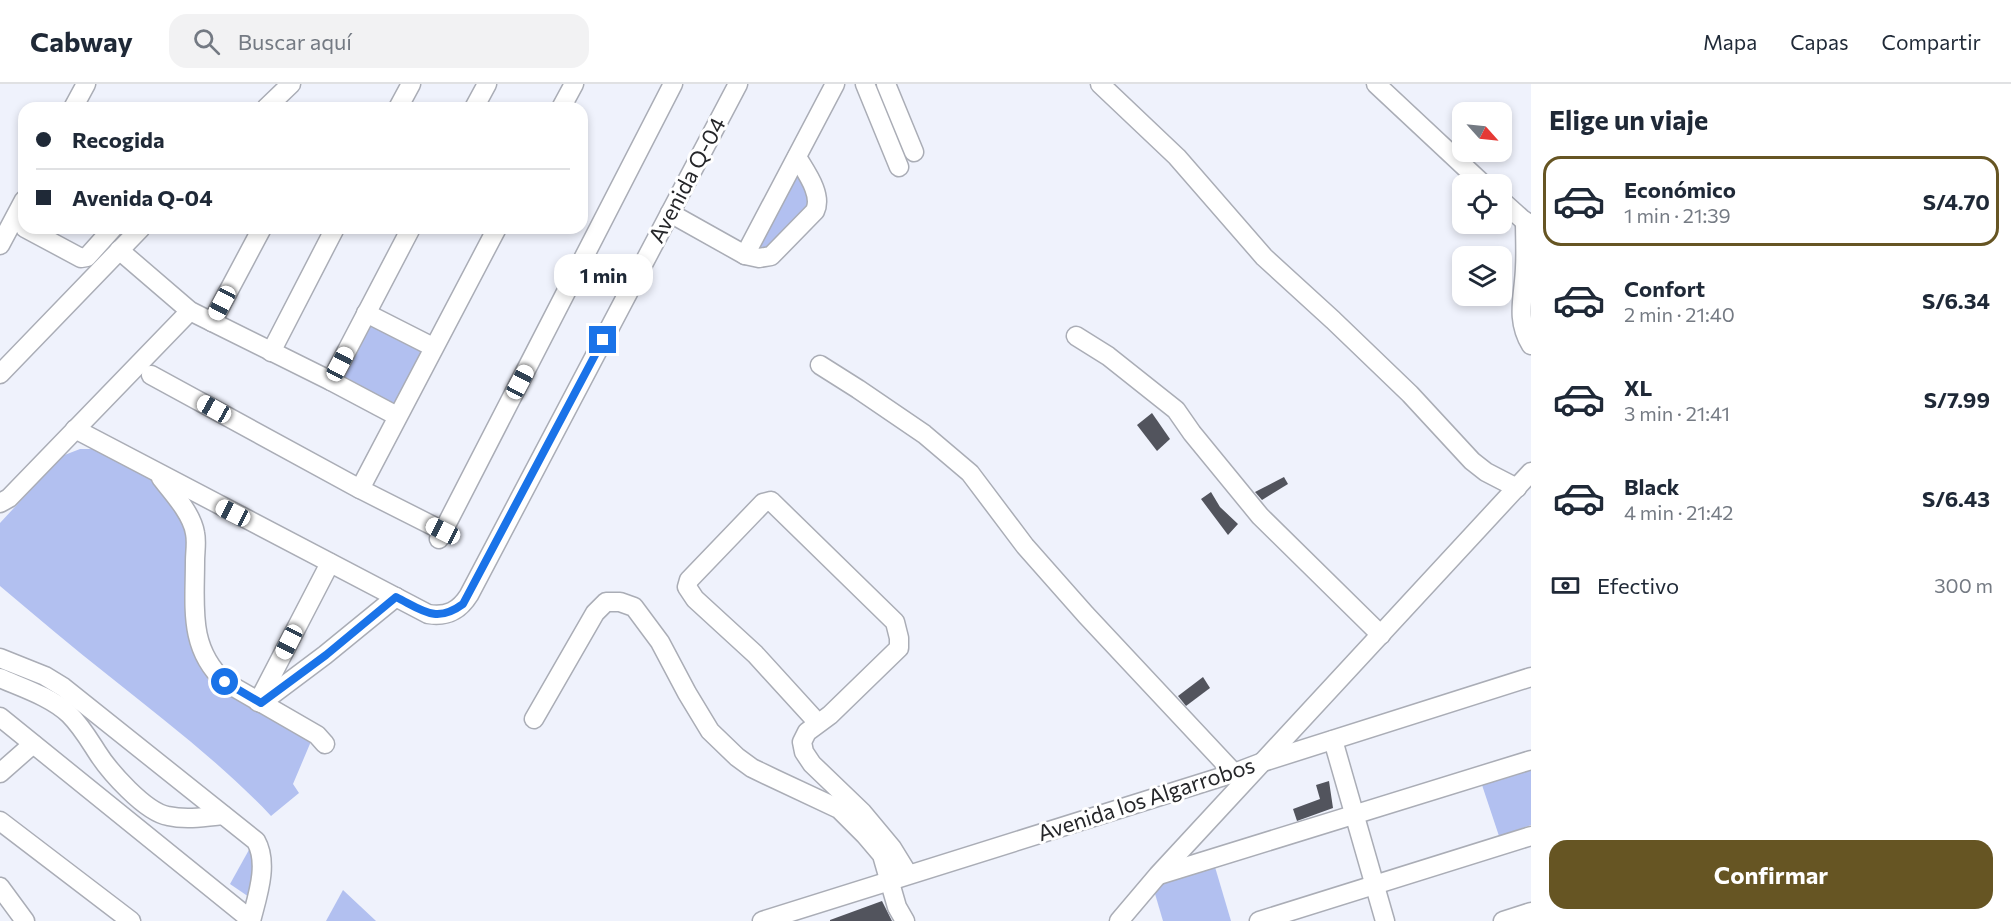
<!DOCTYPE html>
<html lang="es">
<meta charset="utf-8">
<style>
body{margin:0;font-family:Commissioner,sans-serif;background:#f2f2f3;color:#1f2937;height:100vh;display:flex;flex-direction:column;font-size:22px;white-space:nowrap}
*{box-sizing:border-box;margin:0}
p{font-size:20px;color:#747a83}
.icon{flex:none;width:33px;height:33px;fill:none;stroke:currentColor;stroke-width:2;stroke-linecap:round;stroke-linejoin:round}
.map{position:relative;flex:1;overflow:hidden}
.details{display:flex;flex-direction:column;background:#fff;width:480px}
.details>*{flex:none}
.hud{position:absolute;left:18px;top:18px;width:570px;height:132px;border-radius:18px;box-shadow:0 3px 9px #0003;display:grid;align-content:center;height:132px;padding:0 18px;background:#fff}
.needle{width:39px;rotate:117deg}
.tools{position:absolute;left:1452px;top:18px;display:grid;gap:12px}
.tools a{display:grid;place-items:center;width:60px;height:60px;border-radius:12px;background:#fff;box-shadow:0 3px 9px #0003;font-size:30px}
.end{position:absolute;width:27px;height:27px;margin:-14px;border:8px solid #1a73e8;background:#fff;box-shadow:0 0 0 3px #fff}
.from{border-radius:50%}
.bubble{position:absolute;height:42px;border-radius:18px;background:#fff;box-shadow:0 3px 9px #0003;font-size:20px;font-weight:700;line-height:42px;text-align:center}
.car{position:absolute;width:18px;height:36px;margin:-18px -9px;border-radius:8px;box-shadow:0 0 4px 2px #0007;background:linear-gradient(#fff 24%,#345 0 40%,#fff 0 76%,#345 0 86%,#fff 0)}
.hud b{display:flex;align-items:center;gap:21px;height:57px;font-size:22px}
.hud b+b{border-top:2px solid #e0e1e3}
.hud i{width:15px;height:15px;background:#1f2937}
ul{padding:0;list-style:none}
li{display:flex;align-items:center;gap:18px;height:90px;margin:0 12px 9px;padding:0 6px;border:3px solid transparent;border-radius:18px}
li div{flex:1}
li b{display:block;font-size:22px}
li em{font-style:normal;font-weight:700}
li.selected{border-color:#665523}
li>.icon{width:54px;height:54px;stroke-width:1.5}
h2{padding:0 18px;font-size:27px;line-height:72px}
.pay{display:flex;align-items:center;gap:15px;height:66px;padding:0 18px;font-size:22px}
.pay p{margin-inline-start:auto}
.cta{display:flex;gap:12px;margin-top:auto;padding:12px 18px}
.cta a{flex:1;height:69px;border-radius:18px;background:#665523;color:#fff;font-size:24px;font-weight:700;line-height:69px;text-align:center}
header{display:flex;align-items:center;gap:36px;box-sizing:border-box;height:84px;padding:0 30px;background:#fff;border-bottom:2px solid #e0e1e3}
header strong{font-size:28px}
nav{display:flex;gap:33px;margin-inline-start:auto;font-size:21px}
.search{width:420px;height:54px;background:#f2f2f3;display:flex;align-items:center;gap:15px;box-sizing:border-box;padding:0 21px;border-radius:18px;color:#747a83;font-size:22px}
main{display:flex;flex:1;min-height:0}
.map>svg:first-child{display:block}
</style>
<header>
<strong>Cabway</strong>
<div class="search"><svg class="icon" aria-label="search" viewBox="0 0 24 24"><circle cx="10" cy="10" r="6"/><path d="M15 15l6 6"/></svg>Buscar aquí</div>
<nav><a>Mapa</a><a>Capas</a><a>Compartir</a></nav>
</header>
<main>
<div class="map">
<svg width="1531" height="837" viewBox="0 0 1531 837">
<rect width="100%" height="100%" fill="#eff2fc"/>
<g fill="#b2c0f0">
<path d="M 790,92 C 805,91 808,107 813,119 L 769,168 L 759,166 L 757,160 Z"/>
<path d="M 372,239 L 425,268 L 399,326 L 340,297 Z"/>
<path d="M 80,365 L 95,365 L 152,392 L 176,421 L 189,458 L 189,553 L 196,573 L 208,595 L 222,606 L 312,655 L 293,700 L 299,709 L 271,732 C 222,680 164,636 109,592 C 72,563 36,532 0,502 L 0,439 L 62,372 Z"/>
<path d="M 1531,684 L 1531,741 L 1499,752 L 1482,701 Z"/>
<path d="M 250,764 L 256,764 L 252,815 L 230,800 Z"/>
<path d="M 1215,783 L 1231,837 L 1163,837 L 1153,803 Z"/>
<path d="M 343,806 L 376,837 L 326,837 Z"/>
</g>
<g fill="#52545d">
<path d="M 1152,329 L 1170,355 L 1157,367 L 1137,341 Z"/>
<path d="M 1284,393 L 1288,400 L 1262,416 L 1255,408 Z"/>
<path d="M 1211,408 L 1220,423 L 1238,440 L 1228,451 L 1201,415 Z"/>
<path d="M 1203,593 L 1210,604 L 1186,622 L 1178,612 Z"/>
<path d="M 1329,697 L 1333,724 L 1297,737 L 1293,725 L 1320,715 L 1316,701 Z"/>
<path d="M 882,817 L 892,837 L 830,837 L 830,836 Z"/>
</g>
<g fill="none" stroke-linecap="round" stroke-linejoin="round">
<defs>
<g id="minor">
<path d="M 865,0 L 899,83"/>
<path d="M 886,0 L 914,68"/>
<path d="M 1100,0 L 1177,73 L 1264,173 L 1333,236 L 1410,310 L 1472,377 L 1486,388 L 1517,404"/>
<path d="M 1376,0 L 1483,100"/>
<path d="M 73,24 L 86,0"/>
<path d="M 266,24 L 291,0"/>
<path d="M 398,24 L 411,0"/>
<path d="M 474,24 L 487,0"/>
<path d="M 561,24 L 574,0"/>
<path d="M 1502,117 L 1531,143"/>
<path d="M 670,129 L 745,171 L 759,174 L 771,172 L 815,127 C 823,110 805,87 797,73"/>
<path d="M 1525,137 C 1525,152 1526,168 1525,184 C 1524,212 1515,235 1531,261"/>
<path d="M 25,144 L 81,174 L 87,173 L 113,144"/>
<path d="M 0,161 L 24,116"/>
<path d="M 119,166 L 190,227 L 331,297 L 397,332"/>
<path d="M 745,171 L 835,0"/>
<path d="M 366,229 L 433,263"/>
<path d="M 212,238 L 262,144"/>
<path d="M 1076,252 L 1108,272 L 1176,326 L 1192,349 L 1260,432 L 1381,551"/>
<path d="M 271,268 L 335,144"/>
<path d="M 820,281 L 858,305 L 924,350 L 970,389 L 1025,462 L 1086,531 L 1234,689"/>
<path d="M 0,290 L 141,144"/>
<path d="M 151,291 L 360,405 L 443,447"/>
<path d="M 331,297 L 411,144"/>
<path d="M 75,345 L 428,530 C 447,533 459,527 469,511 L 738,0"/>
<path d="M 161,394 C 173,409 192,430 195,449 C 197,458 195,468 195,477 C 195,523 188,564 225,598 L 317,651 L 325,660"/>
<path d="M 360,405 L 497,144"/>
<path d="M 0,419 L 9,414 L 190,227"/>
<path d="M 439,455 L 673,0"/>
<path d="M 0,574 L 45,592 L 63,603 L 256,757 C 269,780 257,813 251,837"/>
<path d="M 0,594 C 23,604 51,613 69,630 C 81,642 88,654 97,668 C 109,687 145,728 168,732 C 186,736 205,733 223,731"/>
<path d="M 258,618 L 330,479"/>
<path d="M 261,619 L 325,571 L 396,513"/>
<path d="M 0,633 L 251,836"/>
<path d="M 534,635 L 595,529 L 606,518 L 620,518 L 634,523 L 660,558 L 687,609 L 710,647 L 737,673 L 752,684 L 775,695 L 839,725 L 865,751 L 882,771 L 897,823 L 905,837"/>
<path d="M 818,639 L 755,570 L 695,515 L 687,503 L 689,496 L 763,419 L 771,417 L 895,538 L 899,554 L 899,564 L 830,631 L 807,648 L 802,658 L 804,668 L 812,680 L 862,728 L 892,764 L 908,790"/>
<path d="M 1333,656 L 1385,837"/>
<path d="M 0,689 L 33,660"/>
<path d="M 0,737 L 131,837"/>
<path d="M 1159,791 L 1531,676"/>
<path d="M 0,803 L 25,837"/>
<path d="M 762,837 L 1234,689 L 1263,678 L 1531,593"/>
<path d="M 1119,837 L 1158,791 L 1531,388"/>
<path d="M 1259,837 L 1531,752"/>
<path d="M 1503,837 L 1531,828"/>
</g>
</defs>
<use href="#minor" stroke="#aaadb6" stroke-width="21"/>
<use href="#minor" stroke="#fff" stroke-width="18"/>
</g>
<g fill="none" stroke-linecap="round" stroke-linejoin="round">
<path stroke="#1a73e8" stroke-width="8" d="M 225,598 L 261,619 L 326,571 L 396,513 C 422,526 436,540 463,520 L 603,256"/>
</g>
<g text-anchor="middle" stroke-width="6" stroke-linejoin="round" paint-order="stroke">
<g font-size="22" fill="#252629" stroke="#fff">
<text transform="translate(687 96) rotate(-62)" y="8">Avenida Q-04</text>
<text transform="translate(1146 715) rotate(-18)" y="8">Avenida los Algarrobos</text>
</g>
</g>
</svg>
<div class="tools">
<a><svg class="needle" viewBox="-14 -14 28 28"><path d="M0-13l5 13h-10z" fill="#e53935"/><path d="M0 13l5-13h-10z" fill="#747a83"/></svg></a>
<a><svg class="icon" aria-label="locate" viewBox="0 0 24 24"><circle cx="12" cy="12" r="6"/><path d="M12 2v4M12 18v4M2 12h4M18 12h4"/></svg></a>
<a><svg class="icon" aria-label="layers" viewBox="0 0 24 24"><path d="M12 4l9 5-9 5-9-5zM3 14l9 5 9-5"/></svg></a>
</div>
<i class="end from" style="left:225px;top:598px"></i>
<i class="end" style="left:603px;top:256px"></i>
<div class="bubble" style="left:554px;top:170px;width:99px">1 min</div>
<i class="car" style="left:222px;top:219px;rotate:208deg"></i>
<i class="car" style="left:340px;top:280px;rotate:28deg"></i>
<i class="car" style="left:520px;top:298px;rotate:28deg"></i>
<i class="car" style="left:214px;top:325px;rotate:299deg"></i>
<i class="car" style="left:233px;top:429px;rotate:297deg"></i>
<i class="car" style="left:443px;top:447px;rotate:297deg"></i>
<i class="car" style="left:289px;top:558px;rotate:207deg"></i>
<div class="hud">
<b><i class="from"></i>Recogida</b>
<b><i></i>Avenida Q-04</b>
</div>
</div>
<section class="details">
<h2>Elige un viaje</h2>
<ul>
<li class="selected"><svg class="icon" aria-label="car" viewBox="0 0 24 24"><path d="M5 17H2v-5l4-1 3-4h7l3 4 3 1v5h-3M9 17h6M6 11h13"/><circle cx="7" cy="17" r="2"/><circle cx="17" cy="17" r="2"/></svg><div><b>Económico</b><p>1 min · 21:39</p></div><em>S/4.70</em></li>
<li><svg class="icon" aria-label="car" viewBox="0 0 24 24"><path d="M5 17H2v-5l4-1 3-4h7l3 4 3 1v5h-3M9 17h6M6 11h13"/><circle cx="7" cy="17" r="2"/><circle cx="17" cy="17" r="2"/></svg><div><b>Confort</b><p>2 min · 21:40</p></div><em>S/6.34</em></li>
<li><svg class="icon" aria-label="car" viewBox="0 0 24 24"><path d="M5 17H2v-5l4-1 3-4h7l3 4 3 1v5h-3M9 17h6M6 11h13"/><circle cx="7" cy="17" r="2"/><circle cx="17" cy="17" r="2"/></svg><div><b>XL</b><p>3 min · 21:41</p></div><em>S/7.99</em></li>
<li><svg class="icon" aria-label="car" viewBox="0 0 24 24"><path d="M5 17H2v-5l4-1 3-4h7l3 4 3 1v5h-3M9 17h6M6 11h13"/><circle cx="7" cy="17" r="2"/><circle cx="17" cy="17" r="2"/></svg><div><b>Black</b><p>4 min · 21:42</p></div><em>S/6.43</em></li>
</ul>
<div class="pay"><svg class="icon" aria-label="cash" viewBox="0 0 24 24"><path d="M3 7h18v10H3z"/><circle cx="12" cy="12" r="2"/></svg>Efectivo<p>300 m</p></div>
<div class="cta"><a>Confirmar</a></div>
</section>
</main>
